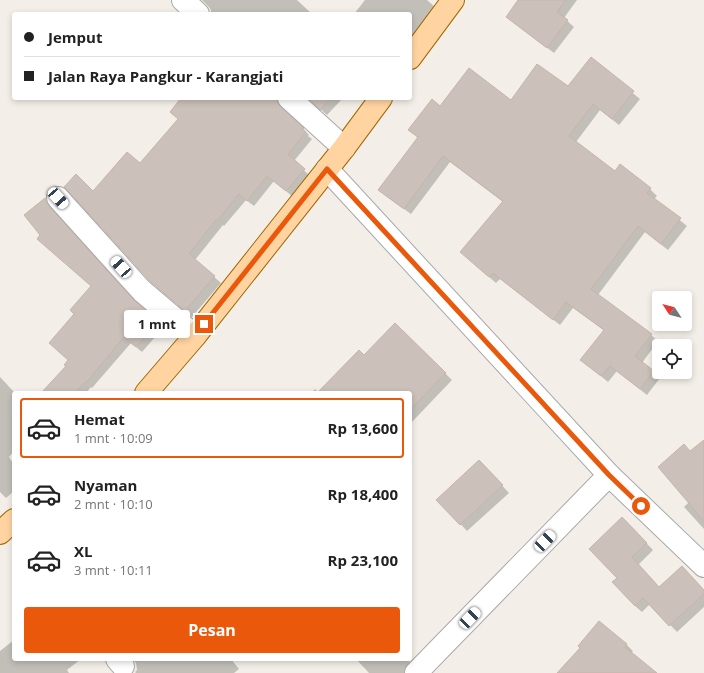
<!DOCTYPE html>
<html lang="id">
<meta charset="utf-8">
<style>
body{margin:0;font-family:"Open Sans",sans-serif;background:#f2f2f2;color:#222;height:100vh;display:flex;flex-direction:column;font-size:15px;white-space:nowrap}
*{box-sizing:border-box;margin:0}
p{font-size:13px;color:#767676}
.icon{flex:none;width:22px;height:22px;fill:none;stroke:currentColor;stroke-width:2;stroke-linecap:round;stroke-linejoin:round}
.map{position:relative;flex:1;overflow:hidden}
.drawer{position:absolute;left:12px;top:391px;width:400px;height:270px;display:flex;flex-direction:column;background:#fff;border-radius:4px;box-shadow:0 2px 6px #0003}
.drawer>*{flex:none}
.hud{position:absolute;left:12px;top:12px;width:400px;height:88px;border-radius:4px;box-shadow:0 2px 6px #0003;display:grid;align-content:center;height:88px;padding:0 12px;background:#fff}
.needle{width:26px;rotate:306deg}
.fabs{position:absolute;left:652px;top:291px;display:grid;gap:8px}
.fabs a{display:grid;place-items:center;width:40px;height:40px;border-radius:4px;background:#fff;box-shadow:0 2px 6px #0003;font-size:20px}
.end{position:absolute;width:18px;height:18px;margin:-9px;border:5px solid #ea580c;background:#fff;box-shadow:0 0 0 2px #fff}
.from{border-radius:50%}
.bubble{position:absolute;height:28px;border-radius:4px;background:#fff;box-shadow:0 2px 6px #0003;font-size:13px;font-weight:700;line-height:28px;text-align:center}
.car{position:absolute;width:12px;height:24px;margin:-12px -6px;border-radius:5px;box-shadow:0 0 3px 1px #0007;background:linear-gradient(#fff 24%,#345 0 40%,#fff 0 76%,#345 0 86%,#fff 0)}
.hud b{display:flex;align-items:center;gap:14px;height:38px;font-size:15px}
.hud b+b{border-top:1px solid #e0e0e0}
.hud i{width:10px;height:10px;background:#222}
ul{padding:7px 0 0;list-style:none}
li{display:flex;align-items:center;gap:12px;height:60px;margin:0 8px 6px;padding:0 4px;border:2px solid transparent;border-radius:4px}
li div{flex:1}
li b{display:block;font-size:15px}
li em{font-style:normal;font-weight:700}
li.selected{border-color:#ea580c}
li>.icon{width:36px;height:36px;stroke-width:1.5}
.action{display:flex;gap:8px;margin-top:auto;padding:8px 12px}
.action a{flex:1;height:46px;border-radius:4px;background:#ea580c;color:#fff;font-size:16px;font-weight:700;line-height:46px;text-align:center}
.map>svg:first-child{display:block}
</style>
<div class="map">
<svg width="704" height="673" viewBox="0 0 704 673">
<rect width="100%" height="100%" fill="#f3efe8"/>
<g fill="#0003">
<path d="M 202,0 L 297,0 L 312,14 L 211,14 L 211,10 L 208,6 Z"/>
<path d="M 365,0 L 427,0 L 436,8 L 410,39 L 410,14 L 354,14 Z"/>
<path d="M 519,0 L 577,0 L 564,18 L 574,27 L 554,53 L 514,23 L 507,17 Z"/>
<path d="M 591,59 L 640,99 L 619,125 L 600,110 L 576,142 L 615,172 L 620,166 L 650,189 L 657,196 L 654,199 L 687,226 L 668,250 L 645,232 L 598,295 L 651,335 L 658,341 L 642,363 L 660,378 L 647,395 L 617,371 L 608,382 L 581,360 L 605,331 L 573,308 L 560,325 L 500,279 L 496,283 L 468,259 L 503,202 L 450,162 L 411,214 L 386,196 L 380,190 L 418,138 L 409,130 L 441,107 L 511,101 L 568,88 Z"/>
<path d="M 182,98 L 285,98 L 283,102 L 283,109 L 309,135 L 308,136 L 312,139 L 294,161 L 310,176 L 293,197 L 274,181 L 254,206 L 246,200 L 224,226 L 223,225 L 195,260 L 221,283 L 192,317 L 158,288 L 93,192 L 140,164 L 179,120 Z"/>
<path d="M 308,98 L 343,98 L 327,115 Z"/>
<path d="M 45,200 L 51,206 L 55,214 L 135,303 L 163,328 L 142,352 L 131,343 L 92,388 L 91,387 L 86,393 L 45,393 L 67,366 L 69,360 L 75,314 L 92,286 L 41,235 Z"/>
<path d="M 395,324 L 452,380 L 410,424 L 410,393 L 312,393 L 315,389 L 319,393 L 364,356 Z"/>
<path d="M 0,377 L 15,393 L 14,451 L 9,457 L 14,465 L 14,491 L 6,498 L 0,492 Z"/>
<path d="M 704,441 L 704,529 L 684,507 L 689,502 L 691,452 Z"/>
<path d="M 486,468 L 509,493 L 467,531 L 438,500 Z"/>
<path d="M 622,518 L 653,550 L 638,565 L 659,588 L 704,591 L 704,607 L 677,632 L 650,604 L 642,612 L 635,606 L 618,578 Z"/>
<path d="M 599,622 L 627,645 L 633,651 L 631,653 L 653,673 L 558,673 L 581,648 Z"/>
<path d="M 14,640 L 14,659 L 81,659 L 67,670 L 69,673 L 0,673 L 0,651 Z"/>
<path d="M 133,659 L 231,659 L 239,669 L 234,673 L 136,673 L 135,672 L 137,670 L 136,663 Z"/>
<path d="M 356,659 L 407,659 L 416,668 L 412,673 L 369,673 Z"/>
</g>
<g fill="#cbc1ba" stroke="#c6b5a8">
<path d="M 518,0 L 566,0 L 557,12 L 568,20 L 547,48 L 506,17 Z"/>
<path d="M 591,57 L 634,91 L 612,119 L 593,104 L 569,136 L 615,171 L 620,164 L 651,188 L 647,193 L 681,218 L 661,244 L 638,226 L 591,289 L 652,334 L 635,356 L 654,371 L 640,389 L 610,366 L 601,376 L 580,360 L 604,330 L 566,302 L 553,320 L 493,273 L 489,277 L 460,252 L 503,201 L 443,156 L 404,209 L 378,190 L 418,137 L 408,130 L 432,99 L 440,106 L 469,68 L 511,100 L 537,64 L 568,86 Z"/>
<path d="M 181,98 L 277,98 L 277,102 L 281,107 L 304,128 L 302,129 L 306,132 L 288,154 L 305,169 L 286,191 L 267,176 L 247,201 L 239,194 L 217,221 L 216,220 L 189,254 L 215,276 L 185,311 L 151,282 L 67,190 L 64,187 L 76,174 L 93,191 L 127,152 L 140,163 L 178,119 L 170,112 Z"/>
<path d="M 308,98 L 331,98 L 320,110 Z"/>
<path d="M 45,198 L 49,206 L 133,299 L 158,321 L 136,347 L 124,337 L 86,383 L 85,382 L 75,393 L 41,393 L 66,366 L 64,365 L 68,360 L 49,343 L 74,314 L 70,310 L 91,286 L 37,239 L 40,235 L 24,215 Z"/>
<path d="M 395,323 L 446,373 L 410,410 L 410,393 L 317,393 L 359,350 L 364,355 Z"/>
<path d="M 704,440 L 704,521 L 658,467 L 684,444 L 690,451 Z"/>
<path d="M 479,460 L 503,485 L 460,525 L 436,500 Z"/>
<path d="M 622,517 L 647,543 L 632,557 L 659,587 L 682,566 L 704,590 L 704,594 L 669,626 L 643,598 L 635,606 L 612,582 L 617,578 L 589,549 Z"/>
<path d="M 599,621 L 627,644 L 625,647 L 657,673 L 557,673 L 580,648 L 578,646 Z"/>
</g>
<g fill="none" stroke-linecap="round" stroke-linejoin="round">
<defs>
<g id="minor">
<path d="M 183,0 L 198,14"/>
<path d="M 289,98 L 344,148"/>
<path d="M 327,169 L 609,475 L 704,566"/>
<path d="M 58,198 L 142,291 L 195,336"/>
<path d="M 117,659 L 123,666"/>
<path d="M 416,673 L 609,475"/>
</g>
<g id="major">
<path d="M 410,58 L 453,0"/>
<path d="M 146,393 L 195,336 L 344,148 L 381,98"/>
<path d="M 0,533 L 14,520"/>
</g>
</defs>
<use href="#minor" stroke="#a9a9a9" stroke-width="24"/>
<use href="#major" stroke="#a06700" stroke-width="24"/>
<use href="#minor" stroke="#fff" stroke-width="22"/>
<use href="#major" stroke="#ffd4a1" stroke-width="22"/>
</g>
<g fill="none" stroke-linecap="round" stroke-linejoin="round">
<path stroke="#ea580c" stroke-width="5" d="M 204,324 L 327,169 L 609,475 L 641,506"/>
</g>
</svg>
<div class="fabs">
<a><svg class="needle" viewBox="-14 -14 28 28"><path d="M0-13l5 13h-10z" fill="#e53935"/><path d="M0 13l5-13h-10z" fill="#767676"/></svg></a>
<a><svg class="icon" aria-label="locate" viewBox="0 0 24 24"><circle cx="12" cy="12" r="6"/><path d="M12 2v4M12 18v4M2 12h4M18 12h4"/></svg></a>
</div>
<i class="end from" style="left:641px;top:506px"></i>
<i class="end" style="left:204px;top:324px"></i>
<div class="bubble" style="left:124px;top:310px;width:66px">1 mnt</div>
<i class="car" style="left:58px;top:198px;rotate:138deg"></i>
<i class="car" style="left:121px;top:267px;rotate:318deg"></i>
<i class="car" style="left:545px;top:541px;rotate:44deg"></i>
<i class="car" style="left:470px;top:618px;rotate:44deg"></i>
<div class="hud">
<b><i class="from"></i>Jemput</b>
<b><i></i>Jalan Raya Pangkur - Karangjati</b>
</div>
<section class="drawer">
<ul>
<li class="selected"><svg class="icon" aria-label="car" viewBox="0 0 24 24"><path d="M5 17H2v-5l4-1 3-4h7l3 4 3 1v5h-3M9 17h6M6 11h13"/><circle cx="7" cy="17" r="2"/><circle cx="17" cy="17" r="2"/></svg><div><b>Hemat</b><p>1 mnt · 10:09</p></div><em>Rp 13,600</em></li>
<li><svg class="icon" aria-label="car" viewBox="0 0 24 24"><path d="M5 17H2v-5l4-1 3-4h7l3 4 3 1v5h-3M9 17h6M6 11h13"/><circle cx="7" cy="17" r="2"/><circle cx="17" cy="17" r="2"/></svg><div><b>Nyaman</b><p>2 mnt · 10:10</p></div><em>Rp 18,400</em></li>
<li><svg class="icon" aria-label="car" viewBox="0 0 24 24"><path d="M5 17H2v-5l4-1 3-4h7l3 4 3 1v5h-3M9 17h6M6 11h13"/><circle cx="7" cy="17" r="2"/><circle cx="17" cy="17" r="2"/></svg><div><b>XL</b><p>3 mnt · 10:11</p></div><em>Rp 23,100</em></li>
</ul>
<div class="action"><a>Pesan</a></div>
</section>
</div>
